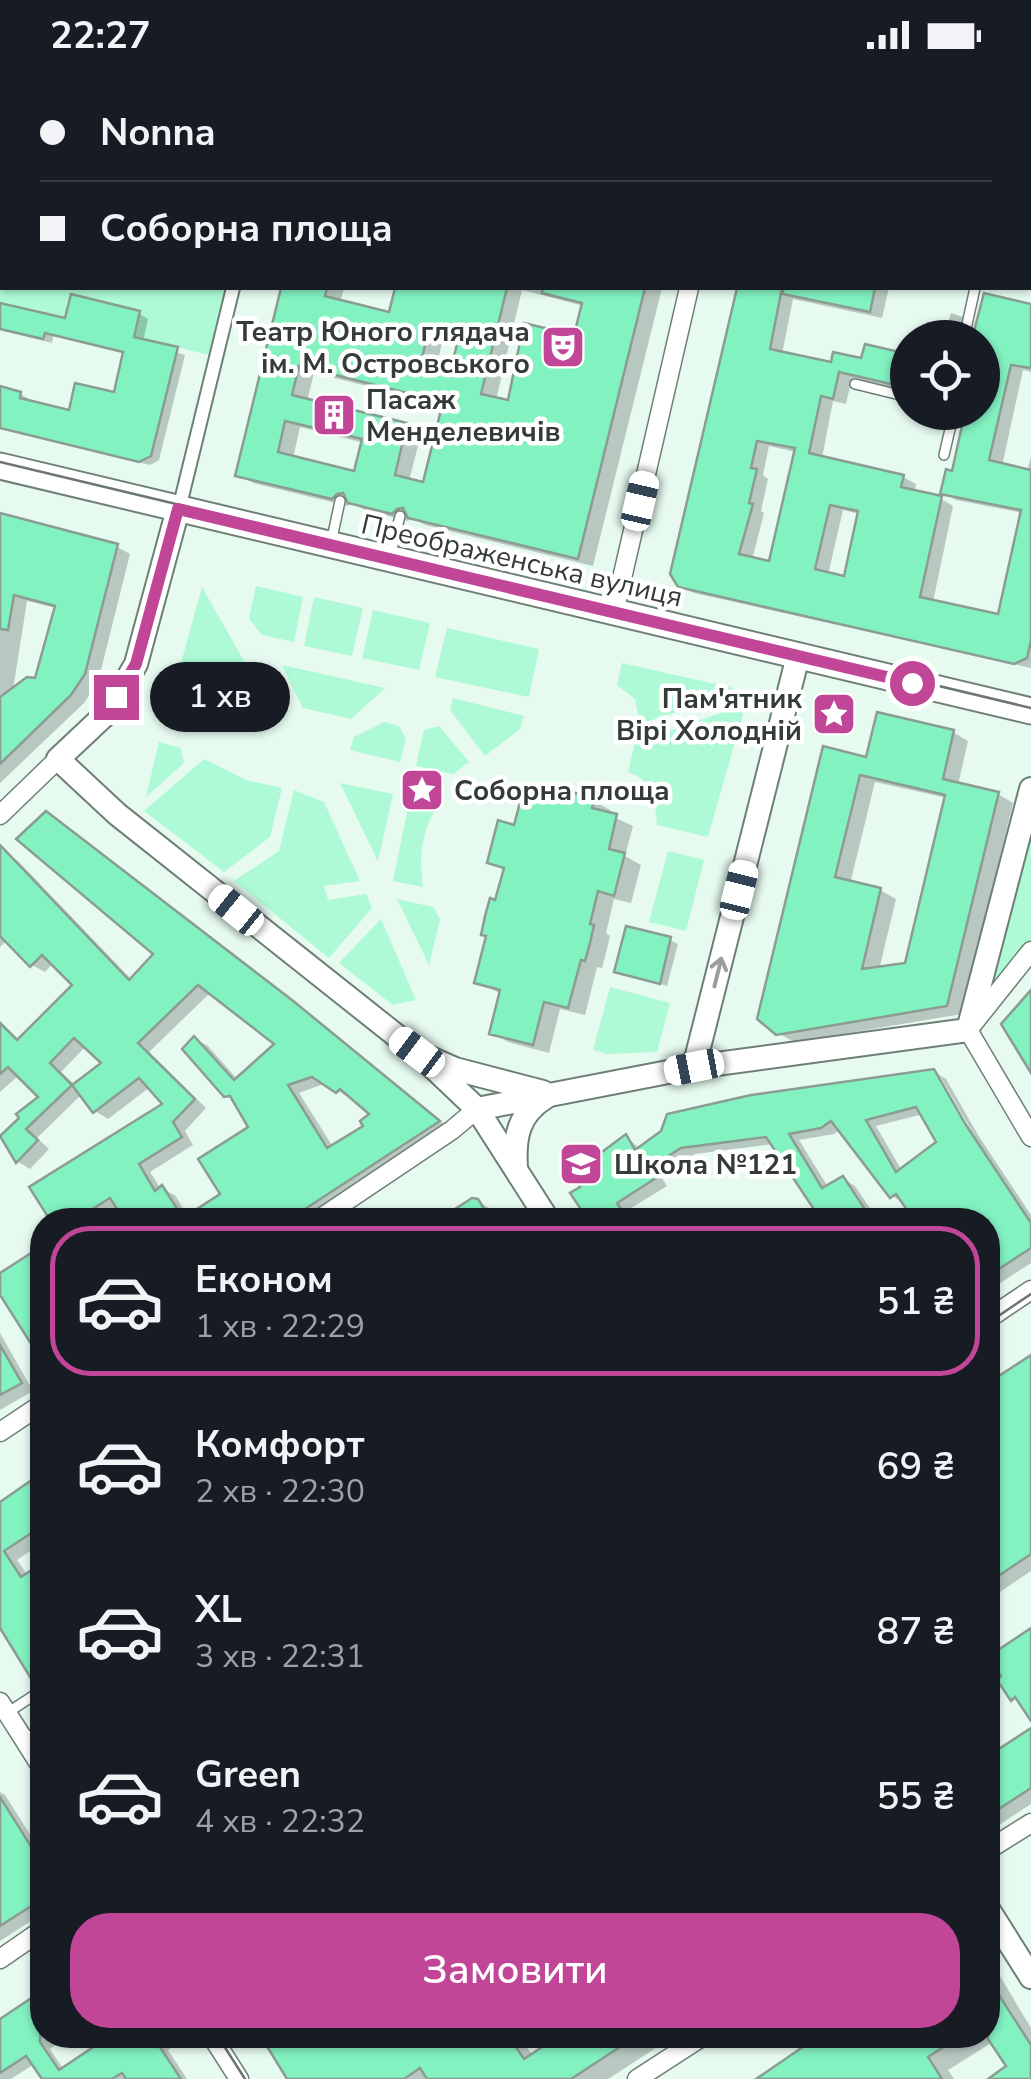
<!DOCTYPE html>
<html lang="uk">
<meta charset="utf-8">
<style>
body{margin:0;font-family:"Nunito Sans",sans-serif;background:#242831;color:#f1f3f6;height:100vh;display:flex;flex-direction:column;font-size:38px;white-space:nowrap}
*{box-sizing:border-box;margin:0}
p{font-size:32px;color:#9ea1a6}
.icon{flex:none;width:55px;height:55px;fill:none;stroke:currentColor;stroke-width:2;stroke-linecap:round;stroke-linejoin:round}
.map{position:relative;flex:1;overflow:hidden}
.details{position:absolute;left:30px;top:1138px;width:970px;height:840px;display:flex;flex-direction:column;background:#171b24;border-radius:40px;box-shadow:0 2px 8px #0004}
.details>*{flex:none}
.top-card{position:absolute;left:0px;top:0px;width:1032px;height:220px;box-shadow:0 2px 8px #0004;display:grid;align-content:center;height:220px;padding:0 40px;background:#171b24}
.controls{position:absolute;left:890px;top:250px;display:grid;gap:20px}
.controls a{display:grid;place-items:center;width:110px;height:110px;border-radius:50%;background:#171b24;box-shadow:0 2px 8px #0004;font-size:50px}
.end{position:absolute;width:45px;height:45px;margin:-22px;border:12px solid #c14698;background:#fff;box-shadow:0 0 0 5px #fff}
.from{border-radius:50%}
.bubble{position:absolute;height:70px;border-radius:35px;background:#171b24;box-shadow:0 2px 8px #0004;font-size:32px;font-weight:600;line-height:70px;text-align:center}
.car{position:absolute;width:30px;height:60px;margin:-30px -15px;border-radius:12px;box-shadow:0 0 8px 2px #0007;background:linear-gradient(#fff 24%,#345 0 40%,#fff 0 76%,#345 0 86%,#fff 0)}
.top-card b{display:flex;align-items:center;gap:35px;height:95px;font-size:38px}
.top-card b+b{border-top:2px solid #363941}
.top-card i{width:25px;height:25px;background:#f1f3f6}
ul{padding:18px 0 0;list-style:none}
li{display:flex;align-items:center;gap:30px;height:150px;margin:0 20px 15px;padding:0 20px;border:5px solid transparent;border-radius:40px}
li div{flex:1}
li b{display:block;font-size:38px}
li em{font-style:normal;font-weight:600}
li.current{border-color:#c14698}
li>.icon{width:90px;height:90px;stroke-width:1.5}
.primary-button{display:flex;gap:20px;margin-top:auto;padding:20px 40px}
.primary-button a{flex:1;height:115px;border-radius:40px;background:#c14698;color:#fff;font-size:40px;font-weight:600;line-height:115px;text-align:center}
.status{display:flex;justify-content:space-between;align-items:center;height:70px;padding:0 50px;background:#171b24;direction:ltr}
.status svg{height:28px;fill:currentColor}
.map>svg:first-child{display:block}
</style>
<div class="status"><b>22:27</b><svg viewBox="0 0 49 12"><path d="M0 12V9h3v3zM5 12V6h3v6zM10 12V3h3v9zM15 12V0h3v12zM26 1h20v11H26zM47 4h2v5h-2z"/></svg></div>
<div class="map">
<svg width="1031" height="2009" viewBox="0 0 1031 2009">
<rect width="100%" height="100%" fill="#e6faf0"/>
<g fill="#aefad6">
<path d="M 0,0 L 282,0 L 2,2 L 2,218 L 226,218 L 209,285 L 0,233 Z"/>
<path d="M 256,516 L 303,527 L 294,572 L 262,565 L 249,549 Z"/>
<path d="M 202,517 L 265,628 L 178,604 Z"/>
<path d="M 314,527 L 363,538 L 352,586 L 304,576 Z"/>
<path d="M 373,540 L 430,553 L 419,600 L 362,588 Z"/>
<path d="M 447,558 L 539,579 L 529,627 L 435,607 Z"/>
<path d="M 622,593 L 733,618 L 731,624 L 640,654 L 635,629 L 617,615 Z"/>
<path d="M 282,595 L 385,618 L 351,649 L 303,638 Z"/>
<path d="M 453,628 L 524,646 L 520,659 L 485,686 L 450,640 Z"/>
<path d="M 738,637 L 743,644 L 708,767 L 657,755 C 655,730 654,711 628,702 L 635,673 Z"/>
<path d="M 384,652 L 399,656 L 406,669 L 400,692 L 350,680 L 354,667 Z"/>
<path d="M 439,656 L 469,692 L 453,704 L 416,696 L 424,660 Z"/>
<path d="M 159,672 L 181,678 L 184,693 L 146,727 Z"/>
<path d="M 204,689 L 246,710 L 282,718 L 270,767 L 224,802 L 144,741 Z"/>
<path d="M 340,713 L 393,724 L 378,791 Z"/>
<path d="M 1031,719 L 1031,881 L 968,960 Z"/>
<path d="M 294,720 L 324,732 L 360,811 L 324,816 L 328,830 L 366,824 L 372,838 L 329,888 L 234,811 L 279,781 Z"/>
<path d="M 410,728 L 439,734 C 421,761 419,785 423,817 L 393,811 Z"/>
<path d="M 668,781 L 704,790 L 686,861 L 649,852 Z"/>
<path d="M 397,829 L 433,837 L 440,849 L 429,895 Z"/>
<path d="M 381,849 L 416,930 L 393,935 L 339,893 Z"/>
<path d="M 610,917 L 670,933 L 657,982 L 607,984 L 593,980 Z"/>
</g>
<g fill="#0003" fill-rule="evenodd">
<path d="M 337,0 L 569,0 L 580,2 L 336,2 Z"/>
<path d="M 1030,110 L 1031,110 L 1031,189 L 1030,188 Z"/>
<path d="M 284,218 L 344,218 L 340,233 L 391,245 L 397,218 L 462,218 L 464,224 L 475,227 L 477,218 L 662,218 L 593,496 L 425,455 L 411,447 L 408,451 L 365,440 L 351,432 L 348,436 L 253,413 L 238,404 ZM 522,220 L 584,236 L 576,268 L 510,333 L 496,330 ZM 445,261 L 462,265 L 454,298 L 437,294 ZM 314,303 L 445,335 L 425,415 L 409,411 L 421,364 L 406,355 L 307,331 ZM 300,357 L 364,373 L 356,404 L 293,388 Z"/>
<path d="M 738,218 L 889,218 L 882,248 L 793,229 L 782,284 L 832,295 L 908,287 L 908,321 L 852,308 L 846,334 L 833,331 L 822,388 L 903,407 L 916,414 L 914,423 L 941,429 L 953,436 L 933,532 L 1000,547 L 1023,443 L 956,430 L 943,423 L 1031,237 L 1031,302 L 1023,300 L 1002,396 L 1027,402 L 1031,386 L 1031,598 L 694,523 L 680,516 L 672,504 ZM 769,376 L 796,382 L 771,494 L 752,490 L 764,443 L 761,441 L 768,409 L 763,405 ZM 843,440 L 860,444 L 846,509 L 828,505 Z"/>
<path d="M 72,227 L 140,244 L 148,249 L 143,272 L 185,285 L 159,390 L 150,395 L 0,359 L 0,319 L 20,324 L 29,329 L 28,333 L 71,343 L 115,325 L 125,283 L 53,266 L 52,273 L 0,260 L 0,235 L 67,251 Z"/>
<path d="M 951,243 L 963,247 L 961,257 L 948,253 Z"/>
<path d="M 0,446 L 117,477 L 130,484 L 98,612 L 84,633 L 0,713 ZM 27,531 L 57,538 L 37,611 L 13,620 Z"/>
<path d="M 953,662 L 968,671 L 958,715 L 998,724 L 1013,733 L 962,944 L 794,972 L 778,963 L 825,679 L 868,690 ZM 875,712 L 947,728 L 907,896 L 879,900 L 896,829 L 880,820 L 850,814 Z"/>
<path d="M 550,730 L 594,731 L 610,740 L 609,745 L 633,756 L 625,786 L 641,795 L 631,833 L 614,829 L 606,863 L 610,866 L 606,883 L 602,898 L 597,897 L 585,945 L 560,939 L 549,983 L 508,972 L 492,963 L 502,924 L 477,912 L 505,801 L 490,792 L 516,758 Z"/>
<path d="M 60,752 L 305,941 L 451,1060 L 310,1150 L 127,1150 L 119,1137 L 99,1150 L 53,1150 L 166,1035 L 150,1017 L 108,1049 L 95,1041 L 82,1024 L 37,1068 L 49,1079 L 30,1099 L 17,1091 L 3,1066 L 41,1028 L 19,1005 L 0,1022 L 0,951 L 20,971 L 75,915 L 53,893 L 45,902 L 32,895 L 7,870 L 0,877 L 0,789 L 5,783 L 18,791 L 132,910 L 157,883 ZM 211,922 L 278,973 L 238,1010 L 208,976 L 195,969 L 226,1025 L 235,1030 L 252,1058 L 224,1125 L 189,1148 L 175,1125 L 161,1119 L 150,1102 L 193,1075 L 185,1061 L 206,1038 L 149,982 ZM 86,976 L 105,993 L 75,1015 L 61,1002 ZM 326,1013 L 374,1044 L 366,1057 L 333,1077 L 299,1023 Z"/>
<path d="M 670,870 L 678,874 L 667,916 L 617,901 Z"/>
<path d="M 933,1001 L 946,1009 L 978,1065 L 1031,1145 L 1031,1193 L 988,1221 L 988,1150 L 917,1150 L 904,1133 L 892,1126 L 840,1060 L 834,1064 L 799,1070 L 828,1117 L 843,1109 L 855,1116 L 878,1150 L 824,1150 L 773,1074 L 695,1084 L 660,1105 L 667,1116 L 628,1140 L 634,1150 L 591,1150 L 583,1119 L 626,1067 L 641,1079 ZM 935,1006 L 940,1006 L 974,1065 L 970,1068 ZM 923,1044 L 940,1073 L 902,1101 L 876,1056 Z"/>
<path d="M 478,1131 L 493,1141 L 499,1150 L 442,1150 Z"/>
<path d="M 42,1179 L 42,1284 L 0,1220 L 0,1206 Z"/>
<path d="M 0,1263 L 33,1321 L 0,1340 Z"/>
<path d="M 1031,1289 L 1031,1501 L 988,1530 L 988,1317 Z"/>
<path d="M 42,1407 L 42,1473 L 17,1490 L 28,1506 L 42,1496 L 42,1616 L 37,1613 L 0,1554 L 0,1436 Z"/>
<path d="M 1031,1661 L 1031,1734 L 996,1757 L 988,1752 L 988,1689 Z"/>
<path d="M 0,1722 L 5,1725 L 42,1783 L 42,1844 L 0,1871 Z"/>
<path d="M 988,1886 L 1031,1958 L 1031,2009 L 992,2009 L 1010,1997 L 993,1972 L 948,2000 L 954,2009 L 761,2009 L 816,1971 L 813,1965 L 988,1965 Z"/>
<path d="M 42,1924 L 42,1965 L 71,1965 L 50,1979 L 64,2000 L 110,1968 L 108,1965 L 191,1965 L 168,1980 L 187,2009 L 44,2009 L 34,1994 L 11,2009 L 0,2009 L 0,1952 Z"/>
<path d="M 261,1965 L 519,1965 L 533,1986 L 561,1965 L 676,1965 L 608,2009 L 289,2009 Z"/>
</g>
<g fill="#82f2c1" stroke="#8b9d93" stroke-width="2.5" fill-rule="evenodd">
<path d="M 281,218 L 327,218 L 325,226 L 389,242 L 395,218 L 507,218 L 481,324 L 508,330 L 524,253 L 574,265 L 582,233 L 542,223 L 543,218 L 645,218 L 578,489 L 408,448 L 403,438 L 397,439 L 392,444 L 348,433 L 343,423 L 337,424 L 332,429 L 235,406 ZM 430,254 L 460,261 L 452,295 L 422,288 ZM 299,296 L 443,332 L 423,412 L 395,405 L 407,353 L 292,325 ZM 285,351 L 362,369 L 354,401 L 278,382 Z"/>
<path d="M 737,218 L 782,218 L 770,279 L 831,292 L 833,282 L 861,288 L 865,274 L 908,284 L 908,318 L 839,302 L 833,329 L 821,326 L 809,383 L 904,405 L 901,417 L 942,426 L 920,527 L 998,544 L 1021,440 L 940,424 L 946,399 L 952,401 L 965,342 L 982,342 L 982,268 L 974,268 L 974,261 L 984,223 L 1031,234 L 1031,298 L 1011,295 L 989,390 L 1031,400 L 1031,570 L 1027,588 L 1014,594 L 678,517 L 670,504 ZM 757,371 L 795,378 L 769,491 L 739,484 L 753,434 L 749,433 L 757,399 L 751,398 ZM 830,435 L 858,441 L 844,506 L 815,499 Z"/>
<path d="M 783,218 L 875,218 L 870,242 L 783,224 Z"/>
<path d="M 71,224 L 140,241 L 134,267 L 178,277 L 151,386 L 139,392 L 0,358 L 0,316 L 21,322 L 20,328 L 69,340 L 75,313 L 114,322 L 123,282 L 45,263 L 43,269 L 0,259 L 0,233 L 65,248 Z"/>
<path d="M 0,443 L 118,474 L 85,604 L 71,625 L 0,694 L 0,627 L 27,607 L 35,608 L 55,536 L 14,525 L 8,560 L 0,559 Z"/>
<path d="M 877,642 L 954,660 L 943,709 L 999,722 L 947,936 L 776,965 L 757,949 L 823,676 L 866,687 ZM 860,705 L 945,725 L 905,893 L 862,899 L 881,818 L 835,807 Z"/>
<path d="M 551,717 L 595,728 L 592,738 L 617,744 L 609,779 L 625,783 L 614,826 L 598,821 L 590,854 L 594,855 L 590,873 L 585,891 L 581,890 L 568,938 L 544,932 L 533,975 L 489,964 L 500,920 L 474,913 L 486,866 L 481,865 L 485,846 L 490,828 L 495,830 L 504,798 L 487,793 L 498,750 L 514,755 L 523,721 L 549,727 Z"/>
<path d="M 46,741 L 292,930 L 440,1051 L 288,1150 L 124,1150 L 110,1128 L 75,1150 L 50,1150 L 29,1117 L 162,1034 L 139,1008 L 93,1043 L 72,1015 L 26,1059 L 38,1070 L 16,1093 L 0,1066 L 19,1048 L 16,1044 L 38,1027 L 8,997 L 0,1004 L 0,953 L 17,970 L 72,915 L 42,885 L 30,897 L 0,866 L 0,775 L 129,910 L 153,884 L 16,769 ZM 198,915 L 274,974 L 234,1010 L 194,966 L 182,979 L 224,1027 L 230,1026 L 248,1057 L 198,1089 L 220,1124 L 183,1148 L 162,1115 L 155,1121 L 139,1094 L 182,1067 L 173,1052 L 195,1029 L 138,973 ZM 74,968 L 101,993 L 72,1015 L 50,993 ZM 312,1007 L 336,1023 L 340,1019 L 369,1044 L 360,1051 L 363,1056 L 327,1078 L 288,1015 Z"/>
<path d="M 626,856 L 671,867 L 660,914 L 614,902 Z"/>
<path d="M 1031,920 L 1031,1003 L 1001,954 Z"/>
<path d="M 934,999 L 966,1055 L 1031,1153 L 1031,1178 L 988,1206 L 988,1150 L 914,1150 L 896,1124 L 890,1128 L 831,1051 L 821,1058 L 789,1064 L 822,1118 L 843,1106 L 872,1150 L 821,1150 L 766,1067 L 681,1078 L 650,1098 L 656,1108 L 617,1133 L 628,1150 L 588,1150 L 570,1123 L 580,1117 L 574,1103 L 626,1064 L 635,1080 L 661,1061 L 667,1044 L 751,1025 ZM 916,1037 L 936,1072 L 896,1102 L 866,1050 Z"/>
<path d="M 472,1128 L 478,1129 L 491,1150 L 438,1150 Z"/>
<path d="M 42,1176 L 42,1291 L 0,1225 L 0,1203 Z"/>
<path d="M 0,1275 L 22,1313 L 0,1325 Z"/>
<path d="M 1031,1285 L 1031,1484 L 988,1513 L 988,1313 Z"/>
<path d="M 42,1403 L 42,1456 L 4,1481 L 21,1507 L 42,1493 L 42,1615 L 35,1615 L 0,1558 L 0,1432 Z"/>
<path d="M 1031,1558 L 1031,1651 L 1015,1627 L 1011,1631 L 997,1610 L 1001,1606 L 992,1594 L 997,1592 L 992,1584 Z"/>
<path d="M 1031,1658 L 1031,1718 L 988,1746 L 988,1686 Z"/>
<path d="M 0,1727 L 42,1794 L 42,1829 L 0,1856 Z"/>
<path d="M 988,1908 L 1031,1975 L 1031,2009 L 988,2009 L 1006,1996 L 988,1969 Z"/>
<path d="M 42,1921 L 40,1972 L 59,2000 L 111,1965 L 152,1965 L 181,2009 L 126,2009 L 122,2003 L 112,2009 L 42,2009 L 26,1986 L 0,2003 L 0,1949 Z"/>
<path d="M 260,1965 L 317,1965 L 323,1974 L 336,1965 L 508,1965 L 524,1989 L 560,1965 L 638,1965 L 571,2009 L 427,2009 L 420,1998 L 404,2009 L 287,2009 Z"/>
<path d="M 810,1965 L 962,1965 L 928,1987 L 942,2009 L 756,2009 L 813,1970 Z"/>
</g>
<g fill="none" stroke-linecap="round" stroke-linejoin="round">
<defs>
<g id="service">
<path d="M 712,0 L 714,2"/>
<path d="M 744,0 L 757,2"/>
<path d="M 823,0 L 847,0"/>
<path d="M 858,0 L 859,2"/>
<path d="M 964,268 L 975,218"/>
<path d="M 855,314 L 908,327"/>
<path d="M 944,385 L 954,342"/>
<path d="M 331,473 L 340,431"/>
<path d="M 390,487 L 400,446"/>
<path d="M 7,1643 L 39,1622"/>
<path d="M 25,1670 L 42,1657"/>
</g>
<g id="pedestrian">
<path d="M 286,2 L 286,0"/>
<path d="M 179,439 L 233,218"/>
</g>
<g id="minor">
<path d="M 738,2 L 739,0"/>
<path d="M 1030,207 L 1031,208"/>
<path d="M 614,543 L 689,218"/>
<path d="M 0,745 L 58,689"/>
<path d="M 1031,881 L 968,960 L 1031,1067"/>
<path d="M 318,1150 L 452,1060 L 477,1039"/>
<path d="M 988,1249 L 1031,1220"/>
<path d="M 0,1362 L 42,1334"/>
<path d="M 0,1632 L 42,1698"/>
<path d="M 988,1780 L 1031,1753"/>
<path d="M 0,1889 L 42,1860"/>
<path d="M 211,1965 L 239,2009"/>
<path d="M 637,2009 L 705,1965"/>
</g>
<g id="tertiary">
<path d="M 178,439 L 136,594 L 108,642 L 58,689 L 117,744 L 417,982 L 477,1039 L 548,1150"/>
<path d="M 430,988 L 455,999 L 543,1022"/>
<path d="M 694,997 L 798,586"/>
<path d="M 477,1039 L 694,997 L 968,960 L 1031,719"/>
<path d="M 516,1098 C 514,1067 518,1044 546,1027"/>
<path d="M 988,1839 L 1031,1907"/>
</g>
<path id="secondary" d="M 0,396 L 1031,641"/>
</defs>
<use href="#service" stroke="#6e7f76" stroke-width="12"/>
<use href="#pedestrian" stroke="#6e7f76" stroke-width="16"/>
<use href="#minor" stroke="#6e7f76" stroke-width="21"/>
<use href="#tertiary" stroke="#6e7f76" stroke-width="26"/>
<use href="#secondary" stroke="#6e7f76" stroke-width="29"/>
<use href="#service" stroke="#fff" stroke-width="9"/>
<use href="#pedestrian" stroke="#fff" stroke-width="12"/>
<use href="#minor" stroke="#fff" stroke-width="18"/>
<use href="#tertiary" stroke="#fff" stroke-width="22"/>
<use href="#secondary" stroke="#fff" stroke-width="25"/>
<g stroke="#6b7670" stroke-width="2.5">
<path d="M 0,392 L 1031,638"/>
<path d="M 988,1253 L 1031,1224"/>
<path d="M 217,1965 L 245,2009"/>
</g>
</g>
<defs><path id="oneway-shaft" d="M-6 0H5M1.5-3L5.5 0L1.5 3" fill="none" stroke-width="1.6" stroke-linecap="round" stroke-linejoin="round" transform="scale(2.5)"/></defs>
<use stroke="#9a9e9c" href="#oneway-shaft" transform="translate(718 902) rotate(-76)"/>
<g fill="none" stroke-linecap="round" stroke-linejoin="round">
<path stroke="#c14698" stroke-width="12" d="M 116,627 L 136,594 L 178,439 L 912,613"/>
</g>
<defs>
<symbol id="theatre-square" viewBox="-11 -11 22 22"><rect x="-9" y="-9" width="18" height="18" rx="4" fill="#c14698" stroke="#fff"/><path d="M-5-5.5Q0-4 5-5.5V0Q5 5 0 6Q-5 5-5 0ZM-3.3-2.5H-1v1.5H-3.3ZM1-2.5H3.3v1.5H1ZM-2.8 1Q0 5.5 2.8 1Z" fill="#fff"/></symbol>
<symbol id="building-square" viewBox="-11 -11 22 22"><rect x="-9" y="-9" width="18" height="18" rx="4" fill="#c14698" stroke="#fff"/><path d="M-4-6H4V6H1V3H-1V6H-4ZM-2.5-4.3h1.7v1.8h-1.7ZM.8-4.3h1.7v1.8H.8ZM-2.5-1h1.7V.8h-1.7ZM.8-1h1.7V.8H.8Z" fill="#fff"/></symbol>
<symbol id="sight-square" viewBox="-11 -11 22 22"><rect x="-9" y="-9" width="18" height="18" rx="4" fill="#c14698" stroke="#fff"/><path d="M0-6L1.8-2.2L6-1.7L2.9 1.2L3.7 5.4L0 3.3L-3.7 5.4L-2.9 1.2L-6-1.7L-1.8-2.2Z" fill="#fff"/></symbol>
<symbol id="school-square" viewBox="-11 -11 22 22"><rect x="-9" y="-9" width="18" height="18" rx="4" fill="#c14698" stroke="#fff"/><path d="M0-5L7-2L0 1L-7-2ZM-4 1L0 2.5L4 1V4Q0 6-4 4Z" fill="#fff"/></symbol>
</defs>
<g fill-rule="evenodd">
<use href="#theatre-square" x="538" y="252" width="50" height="50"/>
<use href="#building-square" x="309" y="320" width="50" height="50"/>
<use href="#sight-square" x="809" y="619" width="50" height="50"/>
<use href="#sight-square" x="397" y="695" width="50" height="50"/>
<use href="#school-square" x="556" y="1069" width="50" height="50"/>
</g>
<g text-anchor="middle" stroke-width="9" stroke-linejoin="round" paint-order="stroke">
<g font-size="28" font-weight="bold" fill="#353c38" stroke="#fff" text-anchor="start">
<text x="530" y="271" text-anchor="end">Театр Юного глядача<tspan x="530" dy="32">ім. М. Островського</tspan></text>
<text x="366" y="339">Пасаж<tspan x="366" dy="32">Менделевичів</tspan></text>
<text x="802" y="638" text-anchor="end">Пам'ятник<tspan x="802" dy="32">Вірі Холодній</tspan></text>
<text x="454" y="730">Соборна площа</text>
<text x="614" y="1104">Школа №121</text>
</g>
<g font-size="28" fill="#353c38" stroke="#fff">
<text transform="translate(522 490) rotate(13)" y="10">Преображенська вулиця</text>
</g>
</g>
</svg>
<div class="controls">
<a><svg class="icon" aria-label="locate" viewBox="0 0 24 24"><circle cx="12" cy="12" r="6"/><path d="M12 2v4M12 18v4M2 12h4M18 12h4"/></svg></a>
</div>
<i class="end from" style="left:912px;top:613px"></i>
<i class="end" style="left:116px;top:627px"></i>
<div class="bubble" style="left:150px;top:592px;width:140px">1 хв</div>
<i class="car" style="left:640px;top:431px;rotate:13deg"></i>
<i class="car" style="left:739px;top:820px;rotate:14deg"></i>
<i class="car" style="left:236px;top:840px;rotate:309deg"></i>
<i class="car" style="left:417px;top:982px;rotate:307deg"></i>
<i class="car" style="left:694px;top:997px;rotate:259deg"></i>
<div class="top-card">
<b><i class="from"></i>Nonna</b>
<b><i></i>Соборна площа</b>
</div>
<section class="details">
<ul>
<li class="current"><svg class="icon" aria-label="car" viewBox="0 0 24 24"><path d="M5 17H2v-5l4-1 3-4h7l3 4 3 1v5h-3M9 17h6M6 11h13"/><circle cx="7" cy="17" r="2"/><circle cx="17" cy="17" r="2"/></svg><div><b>Економ</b><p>1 хв · 22:29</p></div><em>51 ₴</em></li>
<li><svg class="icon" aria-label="car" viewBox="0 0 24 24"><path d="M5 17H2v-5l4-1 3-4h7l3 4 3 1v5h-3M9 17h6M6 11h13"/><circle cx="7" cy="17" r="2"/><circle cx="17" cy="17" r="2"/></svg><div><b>Комфорт</b><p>2 хв · 22:30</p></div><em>69 ₴</em></li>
<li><svg class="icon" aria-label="car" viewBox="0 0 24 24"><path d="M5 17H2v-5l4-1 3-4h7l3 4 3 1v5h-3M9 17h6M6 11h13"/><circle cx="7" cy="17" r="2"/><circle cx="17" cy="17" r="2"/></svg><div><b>XL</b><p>3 хв · 22:31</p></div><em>87 ₴</em></li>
<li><svg class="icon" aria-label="car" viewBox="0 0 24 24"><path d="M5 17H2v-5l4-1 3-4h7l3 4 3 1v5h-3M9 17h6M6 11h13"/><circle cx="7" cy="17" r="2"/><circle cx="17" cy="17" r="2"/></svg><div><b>Green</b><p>4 хв · 22:32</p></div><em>55 ₴</em></li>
</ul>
<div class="primary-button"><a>Замовити</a></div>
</section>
</div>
